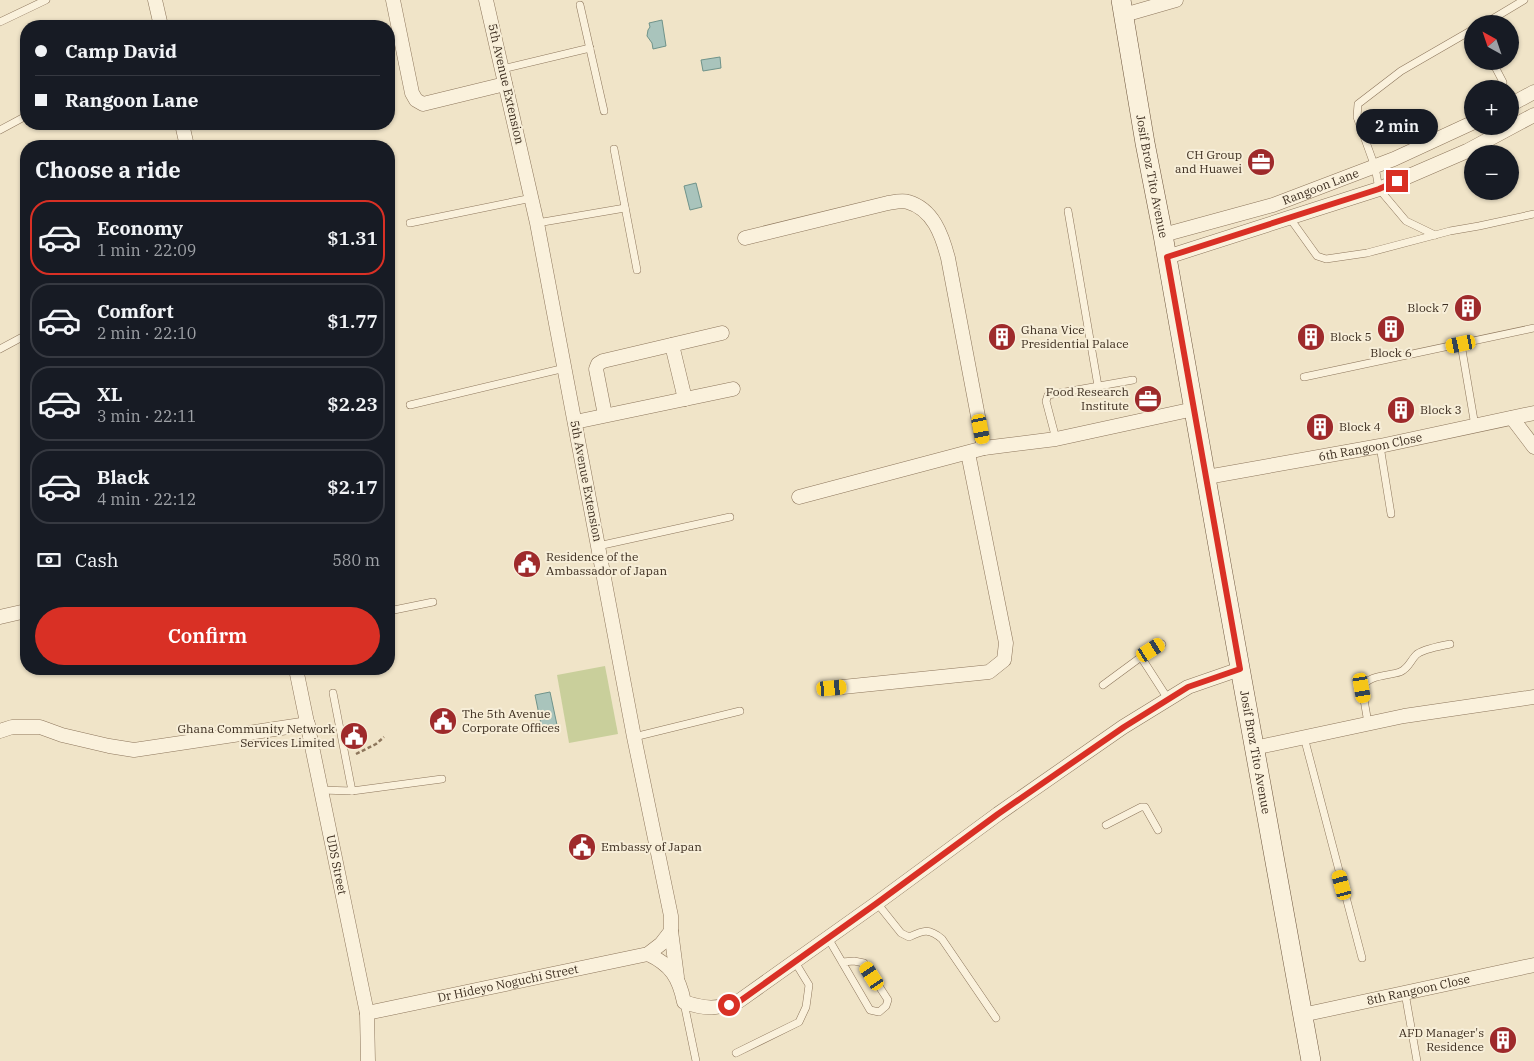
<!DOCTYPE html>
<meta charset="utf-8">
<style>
body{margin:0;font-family:"IBM Plex Serif",serif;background:#20242c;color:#f1f3f6;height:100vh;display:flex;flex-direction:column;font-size:19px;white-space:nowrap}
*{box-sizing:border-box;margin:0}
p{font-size:16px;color:#9ea1a6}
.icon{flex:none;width:28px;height:28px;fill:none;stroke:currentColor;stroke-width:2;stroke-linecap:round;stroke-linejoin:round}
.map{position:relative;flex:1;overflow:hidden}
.drawer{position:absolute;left:20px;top:140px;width:375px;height:535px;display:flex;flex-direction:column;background:#171b24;border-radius:20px;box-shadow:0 1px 4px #0004}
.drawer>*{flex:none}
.hud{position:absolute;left:20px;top:20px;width:375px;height:110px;border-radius:20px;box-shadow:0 1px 4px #0004;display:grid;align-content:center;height:110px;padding:0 15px;background:#171b24}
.needle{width:32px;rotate:320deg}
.controls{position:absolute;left:1464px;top:15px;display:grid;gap:10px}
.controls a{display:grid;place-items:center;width:55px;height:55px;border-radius:50%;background:#171b24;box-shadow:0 1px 4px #0004;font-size:25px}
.end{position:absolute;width:22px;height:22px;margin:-11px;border:6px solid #d93025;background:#fff;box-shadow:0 0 0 2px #fff}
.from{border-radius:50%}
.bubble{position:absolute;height:35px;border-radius:18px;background:#171b24;box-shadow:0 1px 4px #0004;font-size:16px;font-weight:600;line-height:35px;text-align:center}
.car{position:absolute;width:15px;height:30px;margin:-15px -8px;border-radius:6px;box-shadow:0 0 4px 1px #0007;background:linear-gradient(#f5c518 24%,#345 0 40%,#f5c518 0 76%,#345 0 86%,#f5c518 0)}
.hud b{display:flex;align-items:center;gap:18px;height:48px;font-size:19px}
.hud b+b{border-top:1px solid #363941}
.hud i{width:12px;height:12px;background:#f1f3f6}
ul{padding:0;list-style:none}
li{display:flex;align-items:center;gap:15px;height:75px;margin:0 10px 8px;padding:0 5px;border:2px solid #363941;border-radius:20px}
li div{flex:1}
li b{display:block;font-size:19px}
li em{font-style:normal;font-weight:600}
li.current{border-color:#d93025}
li>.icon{width:45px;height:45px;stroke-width:1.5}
h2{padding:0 15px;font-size:22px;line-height:60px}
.pay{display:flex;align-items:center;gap:12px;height:55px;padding:0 15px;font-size:19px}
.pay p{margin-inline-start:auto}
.primary-button{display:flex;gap:10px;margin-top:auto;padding:10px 15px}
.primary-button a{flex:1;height:58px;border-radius:30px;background:#d93025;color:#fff;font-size:20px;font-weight:600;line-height:58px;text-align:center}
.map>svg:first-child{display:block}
</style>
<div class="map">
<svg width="1534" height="1061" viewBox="0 0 1534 1061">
<rect width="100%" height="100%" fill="#f0e4c8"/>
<path fill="#c9cf9b" d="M 605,666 L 618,734 L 569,743 L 557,675 Z"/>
<g fill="#a9c4bc" stroke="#6f938a">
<path d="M 662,20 L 666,46 L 653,49 L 652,43 L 647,36 L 648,30 L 650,27 L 649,23 Z"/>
<path d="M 720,57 L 721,68 L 703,71 L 701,60 Z"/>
<path d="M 696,183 L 702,207 L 690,210 L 684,186 Z"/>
<path d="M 550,692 L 557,725 L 542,729 L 535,695 Z"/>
</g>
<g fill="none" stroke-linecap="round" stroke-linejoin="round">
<defs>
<g id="lane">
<path d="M 580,5 L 604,111"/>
<path d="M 0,22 L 46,0"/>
<path d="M 1484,24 L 1524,0"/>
<path d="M 1492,61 L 1503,82"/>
<path d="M 502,69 L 590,48"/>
<path d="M 0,130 L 26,116"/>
<path d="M 614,149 L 637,270"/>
<path d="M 1068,211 L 1098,386"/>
<path d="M 1289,217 L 1317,256 L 1326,259 L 1367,253 L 1450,231 L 1479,226 L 1534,214"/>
<path d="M 410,223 L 532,198"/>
<path d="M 537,223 L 625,208"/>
<path d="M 1435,235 L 1406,221 L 1379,189 L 1375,167 L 1357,117 L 1358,104 L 1401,71 L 1472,30"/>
<path d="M 1461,344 L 1475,426"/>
<path d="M 0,349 L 26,335"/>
<path d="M 1304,377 L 1534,328"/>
<path d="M 410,405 L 565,368"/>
<path d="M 1056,439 L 1046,401 L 1048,395 L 1133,380"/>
<path d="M 1380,446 L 1391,514"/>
<path d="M 598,546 L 730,517"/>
<path d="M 389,611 L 433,602"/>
<path d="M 1141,657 L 1168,699"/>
<path d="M 1103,685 L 1141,657 L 1162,644"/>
<path d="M 1368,723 L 1362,688 C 1367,675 1388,676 1400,672 C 1409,668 1410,661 1416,655 C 1422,649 1441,646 1450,644"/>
<path d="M 634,737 L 740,711"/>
<path d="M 1304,737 L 1362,958"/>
<path d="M 321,790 L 352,791 L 333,693"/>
<path d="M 352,791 L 442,779"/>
<path d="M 1106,825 L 1141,807 L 1145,807 L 1158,830"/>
<path d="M 877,903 L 901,933 L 909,937 C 924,930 929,928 942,939 L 996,1018"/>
<path d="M 828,938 L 870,1010 L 879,1012 L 886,1006 L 888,1000 L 864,963 L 854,961 L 842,962"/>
<path d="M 1405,993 L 1417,1061"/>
<path d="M 684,1003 L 696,1061"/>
<path d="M 736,1053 L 799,1022 L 806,1007 L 809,985 L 795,962"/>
</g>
<g id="street">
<path d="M 155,0 L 161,26"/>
<path d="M 393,0 L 412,93 L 416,100 L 423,104 L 505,84"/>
<path d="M 1124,15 L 1176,0"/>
<path d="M 1510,105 L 1534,92"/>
<path d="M 182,124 L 187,146"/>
<path id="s1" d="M 1163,235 L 1273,205 L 1394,159 L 1472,123"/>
<path d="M 745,238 L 888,203 C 894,202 903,200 908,202 C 933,209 942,235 948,258 L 984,448"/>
<path d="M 1167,257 L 1379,189 L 1467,151 L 1534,115"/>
<path d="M 672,345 L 685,399"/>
<path d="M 605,415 L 596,369 L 598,364 L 603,361 L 722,333"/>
<path d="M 1512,418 L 1534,447"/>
<path d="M 575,422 L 733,389"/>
<path id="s2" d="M 1207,477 L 1380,446 L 1534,413"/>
<path d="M 799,497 L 984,448 L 1056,439 L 1194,409"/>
<path d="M 0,617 L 26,611"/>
<path id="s3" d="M 296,669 L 367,1013 L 368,1061"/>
<path d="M 833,688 L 989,672 L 1004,660 L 1006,643 L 968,453"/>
<path d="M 0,731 L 12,727 L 40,727 L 62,735 L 109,746 L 134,750 L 308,724"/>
<path d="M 1254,748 L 1404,716 L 1534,697"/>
<path d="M 671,931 L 677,977"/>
<path d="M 648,954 C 671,965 679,977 684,1002 C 708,1010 716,1009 739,1001 L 877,903 L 998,814 L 1123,727 L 1188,687 L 1240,669"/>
<path id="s4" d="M 367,1013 L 648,954 L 661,944 L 671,931 L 671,916 L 634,737 L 537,223 L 486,0"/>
<path id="s5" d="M 1302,1015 L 1534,965"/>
</g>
<g id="secondary">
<path id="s6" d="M 1121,0 L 1145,143 L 1163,235 L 1223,574 L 1311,1061"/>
</g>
</defs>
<use href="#lane" stroke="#8d765c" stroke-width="8"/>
<use href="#street" stroke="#8d765c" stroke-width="15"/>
<use href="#secondary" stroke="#6f573f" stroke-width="20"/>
<path stroke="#8d765c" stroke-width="2.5" stroke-dasharray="4 2.5" stroke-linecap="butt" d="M 356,754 L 376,744 L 384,737"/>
<use href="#lane" stroke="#faf1dc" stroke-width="7"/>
<use href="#street" stroke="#faf1dc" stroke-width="14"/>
<use href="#secondary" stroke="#faf1dc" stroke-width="19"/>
</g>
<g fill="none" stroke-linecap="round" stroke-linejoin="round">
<path stroke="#d93025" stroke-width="6" d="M 729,1005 L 740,1001 L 877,903 L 998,814 L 1124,727 L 1188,687 L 1240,669 L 1167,257 L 1379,189 L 1397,181"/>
</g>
<defs>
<symbol id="office-disc" viewBox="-11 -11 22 22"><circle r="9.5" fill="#9e2a2b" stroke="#f7eed8"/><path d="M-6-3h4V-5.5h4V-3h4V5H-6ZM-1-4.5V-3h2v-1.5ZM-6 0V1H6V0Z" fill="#fff"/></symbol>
<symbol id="building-disc" viewBox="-11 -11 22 22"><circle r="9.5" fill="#9e2a2b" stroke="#f7eed8"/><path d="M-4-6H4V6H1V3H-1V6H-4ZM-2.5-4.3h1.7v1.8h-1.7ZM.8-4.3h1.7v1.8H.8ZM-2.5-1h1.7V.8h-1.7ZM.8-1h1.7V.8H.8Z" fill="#fff"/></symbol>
<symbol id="civic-disc" viewBox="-11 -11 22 22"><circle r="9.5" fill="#9e2a2b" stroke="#f7eed8"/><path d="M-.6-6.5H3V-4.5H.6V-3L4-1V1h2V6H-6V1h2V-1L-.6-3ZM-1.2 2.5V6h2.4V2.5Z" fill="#fff"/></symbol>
</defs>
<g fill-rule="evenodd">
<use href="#office-disc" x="1245" y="146" width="32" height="32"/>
<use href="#building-disc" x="1452" y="292" width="32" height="32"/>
<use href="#building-disc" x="1375" y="313" width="32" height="32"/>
<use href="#building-disc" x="986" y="321" width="32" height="32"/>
<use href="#building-disc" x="1295" y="321" width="32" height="32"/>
<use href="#office-disc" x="1132" y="383" width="32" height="32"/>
<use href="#building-disc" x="1385" y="394" width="32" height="32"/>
<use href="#building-disc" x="1304" y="411" width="32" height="32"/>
<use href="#civic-disc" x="511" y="548" width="32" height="32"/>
<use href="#civic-disc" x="427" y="705" width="32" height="32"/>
<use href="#civic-disc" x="338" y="720" width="32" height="32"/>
<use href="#civic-disc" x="566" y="831" width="32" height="32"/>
<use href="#building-disc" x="1487" y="1024" width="32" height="32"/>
</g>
<g text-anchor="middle" stroke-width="4" stroke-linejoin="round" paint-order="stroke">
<g font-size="12" fill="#3d2e20" stroke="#f7eed8">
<text transform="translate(506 84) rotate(77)" y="4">5th Avenue Extension</text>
<text dy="4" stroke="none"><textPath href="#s6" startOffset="179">Josif Broz Tito Avenue</textPath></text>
<text dy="4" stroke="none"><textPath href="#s1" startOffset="165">Rangoon Lane</textPath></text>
<text dy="4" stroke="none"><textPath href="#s2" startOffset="166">6th Rangoon Close</textPath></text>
<text transform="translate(586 481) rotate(79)" y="4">5th Avenue Extension</text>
<text dy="4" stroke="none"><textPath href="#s6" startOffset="764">Josif Broz Tito Avenue</textPath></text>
<text dy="4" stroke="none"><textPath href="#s3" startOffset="200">UDS Street</textPath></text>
<text dy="4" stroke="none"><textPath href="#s4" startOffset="144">Dr Hideyo Noguchi Street</textPath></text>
<text dy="4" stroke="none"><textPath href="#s5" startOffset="119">8th Rangoon Close</textPath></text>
</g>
<g font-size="12" fill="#3d2e20" stroke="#f7eed8" text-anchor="start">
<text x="1242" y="159" text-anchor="end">CH Group<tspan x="1242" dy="14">and Huawei</tspan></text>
<text x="1449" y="312" text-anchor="end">Block 7</text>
<text x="1021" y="334">Ghana Vice<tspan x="1021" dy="14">Presidential Palace</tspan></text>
<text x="1330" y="341">Block 5</text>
<text x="1391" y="357" text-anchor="middle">Block 6</text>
<text x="1129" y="396" text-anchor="end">Food Research<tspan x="1129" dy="14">Institute</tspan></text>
<text x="1420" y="414">Block 3</text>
<text x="1339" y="431">Block 4</text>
<text x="546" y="561">Residence of the<tspan x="546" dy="14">Ambassador of Japan</tspan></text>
<text x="462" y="718">The 5th Avenue<tspan x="462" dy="14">Corporate Offices</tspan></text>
<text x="335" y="733" text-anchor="end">Ghana Community Network<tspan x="335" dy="14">Services Limited</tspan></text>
<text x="601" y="851">Embassy of Japan</text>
<text x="1484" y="1037" text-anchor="end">AFD Manager's<tspan x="1484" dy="14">Residence</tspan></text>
</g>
</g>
</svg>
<div class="controls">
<a><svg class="needle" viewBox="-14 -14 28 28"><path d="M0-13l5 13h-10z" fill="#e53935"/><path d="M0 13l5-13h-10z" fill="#9ea1a6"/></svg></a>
<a>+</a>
<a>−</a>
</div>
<i class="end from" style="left:729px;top:1005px"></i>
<i class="end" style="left:1397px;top:181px"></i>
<div class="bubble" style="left:1356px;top:109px;width:82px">2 min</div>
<i class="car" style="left:1461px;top:344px;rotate:258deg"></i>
<i class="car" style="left:981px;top:429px;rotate:169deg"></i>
<i class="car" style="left:1151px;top:650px;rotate:58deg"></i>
<i class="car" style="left:832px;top:688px;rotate:85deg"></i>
<i class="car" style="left:1362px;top:688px;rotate:170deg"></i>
<i class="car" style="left:1342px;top:885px;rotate:345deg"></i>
<i class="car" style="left:872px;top:976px;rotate:327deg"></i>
<div class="hud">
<b><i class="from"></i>Camp David</b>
<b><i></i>Rangoon Lane</b>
</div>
<section class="drawer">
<h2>Choose a ride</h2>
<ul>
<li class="current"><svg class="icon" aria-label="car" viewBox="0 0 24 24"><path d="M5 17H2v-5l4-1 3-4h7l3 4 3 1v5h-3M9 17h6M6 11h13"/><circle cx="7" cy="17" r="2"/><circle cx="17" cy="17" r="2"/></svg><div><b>Economy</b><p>1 min · 22:09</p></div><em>$1.31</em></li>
<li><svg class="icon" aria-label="car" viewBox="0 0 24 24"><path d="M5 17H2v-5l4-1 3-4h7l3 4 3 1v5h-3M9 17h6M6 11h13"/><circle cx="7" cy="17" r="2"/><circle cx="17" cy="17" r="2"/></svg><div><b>Comfort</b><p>2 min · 22:10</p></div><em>$1.77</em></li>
<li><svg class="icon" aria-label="car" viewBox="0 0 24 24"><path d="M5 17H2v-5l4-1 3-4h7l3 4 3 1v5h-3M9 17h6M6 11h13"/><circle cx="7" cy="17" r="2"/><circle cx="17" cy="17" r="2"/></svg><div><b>XL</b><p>3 min · 22:11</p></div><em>$2.23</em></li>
<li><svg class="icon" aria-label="car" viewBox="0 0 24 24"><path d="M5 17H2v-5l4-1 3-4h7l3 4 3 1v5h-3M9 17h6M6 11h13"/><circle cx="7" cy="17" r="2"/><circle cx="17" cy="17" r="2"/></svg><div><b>Black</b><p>4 min · 22:12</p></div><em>$2.17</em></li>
</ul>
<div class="pay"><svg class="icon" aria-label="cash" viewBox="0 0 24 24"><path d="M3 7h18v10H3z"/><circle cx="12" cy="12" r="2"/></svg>Cash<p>580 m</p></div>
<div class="primary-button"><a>Confirm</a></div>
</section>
</div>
